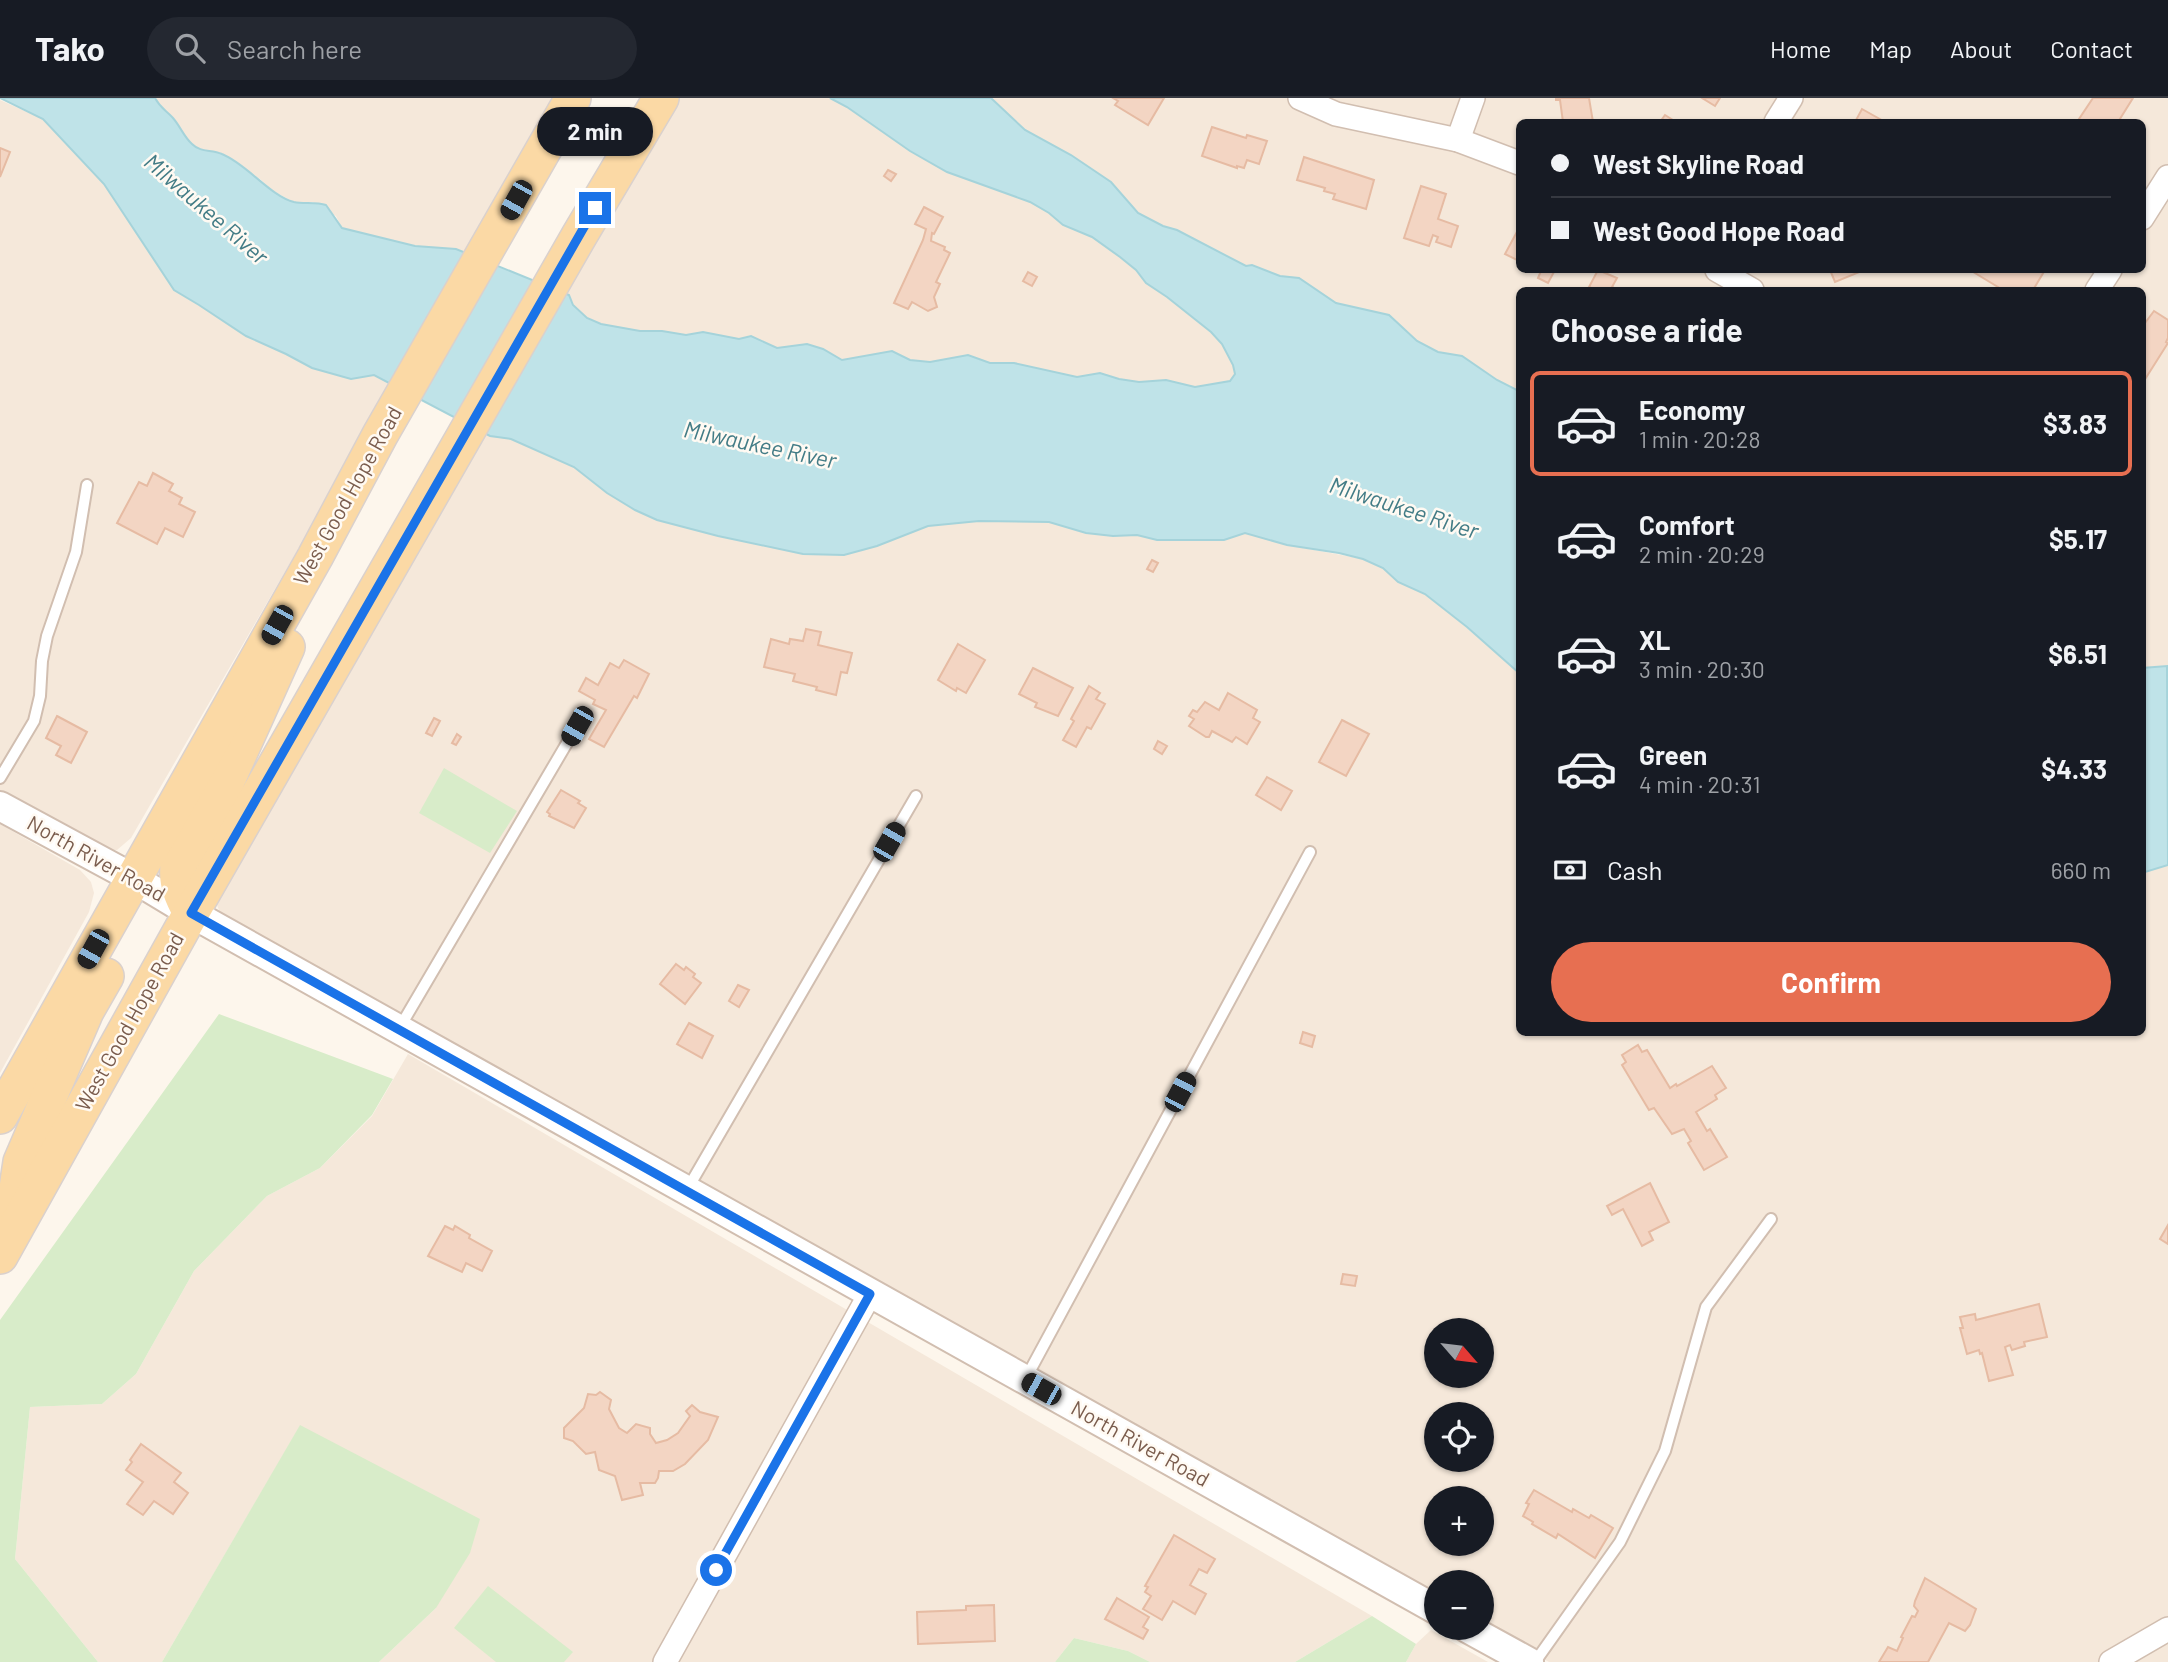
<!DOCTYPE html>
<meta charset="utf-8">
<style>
body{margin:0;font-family:Barlow,sans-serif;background:#242831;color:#f1f3f6;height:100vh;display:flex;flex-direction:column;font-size:26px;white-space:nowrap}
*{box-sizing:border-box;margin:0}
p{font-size:23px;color:#9ea1a6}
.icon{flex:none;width:38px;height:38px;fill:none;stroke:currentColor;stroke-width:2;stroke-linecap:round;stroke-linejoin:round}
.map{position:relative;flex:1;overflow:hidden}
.panel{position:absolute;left:1516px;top:189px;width:630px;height:749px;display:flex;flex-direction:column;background:#171b24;border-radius:10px;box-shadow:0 2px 5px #0004}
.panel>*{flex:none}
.banner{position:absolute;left:1516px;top:21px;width:630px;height:154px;border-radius:10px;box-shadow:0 2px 5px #0004;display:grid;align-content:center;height:154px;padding:0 35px;background:#171b24}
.needle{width:46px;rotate:118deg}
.fabs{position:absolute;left:1424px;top:1220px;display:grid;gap:14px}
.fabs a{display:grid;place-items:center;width:70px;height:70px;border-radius:50%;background:#171b24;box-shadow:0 2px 5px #0004;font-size:35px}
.end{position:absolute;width:32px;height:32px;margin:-16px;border:9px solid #1a73e8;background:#fff;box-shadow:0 0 0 4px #fff}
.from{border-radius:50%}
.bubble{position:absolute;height:49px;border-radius:24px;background:#171b24;box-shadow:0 2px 5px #0004;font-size:23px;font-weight:700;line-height:49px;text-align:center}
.car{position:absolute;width:21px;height:42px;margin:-21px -10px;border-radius:9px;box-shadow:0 0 5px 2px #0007;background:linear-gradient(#222 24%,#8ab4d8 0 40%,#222 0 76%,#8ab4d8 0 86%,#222 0)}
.banner b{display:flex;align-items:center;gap:24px;height:66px;font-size:26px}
.banner b+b{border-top:2px solid #363941}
.banner i{width:18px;height:18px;background:#f1f3f6}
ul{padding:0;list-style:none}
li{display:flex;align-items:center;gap:21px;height:105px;margin:0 14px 10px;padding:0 21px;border:4px solid transparent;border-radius:10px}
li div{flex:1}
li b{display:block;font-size:26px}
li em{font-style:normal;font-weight:700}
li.selected{border-color:#e76f51}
li>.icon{width:63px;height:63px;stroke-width:1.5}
h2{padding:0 35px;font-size:32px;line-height:84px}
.pay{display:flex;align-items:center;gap:18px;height:77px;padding:0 35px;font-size:26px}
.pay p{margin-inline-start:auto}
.cta{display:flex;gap:14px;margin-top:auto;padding:14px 35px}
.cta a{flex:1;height:80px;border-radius:42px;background:#e76f51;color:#fff;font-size:28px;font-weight:700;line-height:80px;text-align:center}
header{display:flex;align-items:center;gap:42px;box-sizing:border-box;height:98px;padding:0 35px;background:#171b24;border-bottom:2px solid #363941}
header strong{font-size:33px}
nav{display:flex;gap:38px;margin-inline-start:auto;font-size:24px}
.search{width:490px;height:63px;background:#242831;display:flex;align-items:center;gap:18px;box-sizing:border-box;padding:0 24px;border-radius:38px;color:#9ea1a6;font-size:26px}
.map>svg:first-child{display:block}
</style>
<header>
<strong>Tako</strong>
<div class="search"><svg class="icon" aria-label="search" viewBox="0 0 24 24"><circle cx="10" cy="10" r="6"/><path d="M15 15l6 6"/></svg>Search here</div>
<nav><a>Home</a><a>Map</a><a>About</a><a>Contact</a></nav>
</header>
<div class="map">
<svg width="2168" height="1564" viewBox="0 0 2168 1564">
<rect width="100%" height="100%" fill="#fdf6ec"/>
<g fill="#f5e8da" fill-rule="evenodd">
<path d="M 155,0 L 558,0 L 468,156 L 456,151 L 415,148 L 342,130 L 336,118 L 313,104 L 294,104 L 273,93 L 260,81 L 219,54 L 203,53 L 193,47 L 179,30 L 174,20 L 161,10 Z"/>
<path d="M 677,0 L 830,0 L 847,9 L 910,53 L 947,74 L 1030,104 L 1049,115 L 1063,127 L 1092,139 L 1120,159 L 1136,172 L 1146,185 L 1167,199 L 1211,234 L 1222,246 L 1233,267 L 1235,276 L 1230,283 L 1195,289 L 1166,282 L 1139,284 L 1119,281 L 1100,275 L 1077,279 L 1014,265 L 990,265 L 968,257 L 930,264 L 910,262 L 892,253 L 842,262 L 823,251 L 807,246 L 777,250 L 751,238 L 739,241 L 703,234 L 686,237 L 662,233 L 640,233 L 601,226 L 587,220 L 573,207 L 569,198 L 563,195 Z"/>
<path d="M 991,0 L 2168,0 L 2168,569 L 2142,570 L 2142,192 L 1519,192 L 1519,293 L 1497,282 L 1462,258 L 1438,254 L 1417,243 L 1389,217 L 1336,205 L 1299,180 L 1280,178 L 1252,167 L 1246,168 L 1177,132 L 1163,128 L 1138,115 L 1111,84 L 1071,57 L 1025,32 ZM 1519,24 L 2142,24 L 2142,172 L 1519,172 Z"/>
<path d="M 0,2 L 43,21 L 77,57 L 104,86 L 174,192 L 312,270 L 351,281 L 374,277 L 393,287 L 131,740 L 117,752 L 106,752 L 0,697 Z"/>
<path d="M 483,334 L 490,338 L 511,341 L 574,369 L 607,395 L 635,412 L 657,422 L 803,456 L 845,457 L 877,448 L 928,428 L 979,423 L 1049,424 L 1086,435 L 1113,438 L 1137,437 L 1157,442 L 1224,442 L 1244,435 L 1287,447 L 1363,461 L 1383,470 L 1398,484 L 1425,496 L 1440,507 L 1519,575 L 1519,934 L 2142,934 L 2142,775 L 2168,767 L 2168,1564 L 1549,1564 L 1482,1527 L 1482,1484 L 1437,1484 L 1437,1502 L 230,823 L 220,815 L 217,807 L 217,797 ZM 1437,1232 L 1482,1232 L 1482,1278 L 1437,1278 ZM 1437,1316 L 1482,1316 L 1482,1362 L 1437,1362 ZM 1437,1400 L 1482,1400 L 1482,1446 L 1437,1446 Z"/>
<path d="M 0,726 L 80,772 L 91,784 L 94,795 L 89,814 L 0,975 Z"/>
<path d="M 408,956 L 1372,1518 L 1295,1564 L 1150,1564 L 1128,1553 L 1074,1540 L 1055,1564 L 379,1564 L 436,1510 L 300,1328 L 162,1564 L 98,1564 L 15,1461 L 30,1309 L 102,1306 L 136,1276 L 194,1173 L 267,1098 L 320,1070 L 372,1018 Z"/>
<path d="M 1431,1532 L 1488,1564 L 1406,1564 L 1416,1546 Z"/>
</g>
<g fill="#d8ecc9">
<path d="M 444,670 L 517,713 L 490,755 L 419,715 Z"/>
<path d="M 219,916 L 393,981 L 372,1017 L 320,1070 L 267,1098 L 194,1173 L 136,1276 L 102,1306 L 30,1309 L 15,1461 L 98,1564 L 0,1564 L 0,1222 Z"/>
<path d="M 300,1327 L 480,1421 L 470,1455 L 436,1510 L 379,1564 L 162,1564 Z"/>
<path d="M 488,1488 L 573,1554 L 564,1564 L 496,1564 L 454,1530 Z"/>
<path d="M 1372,1518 L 1416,1546 L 1406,1564 L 1295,1564 Z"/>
<path d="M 1074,1540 L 1128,1553 L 1150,1564 L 1055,1564 Z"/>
</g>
<g fill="#bfe3e8" stroke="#a5d3da" stroke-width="2">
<path d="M 0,0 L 155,0 C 161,11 166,12 173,20 C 180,28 184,39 192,46 C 201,55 211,51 222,56 C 247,66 270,98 294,104 C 303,106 316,104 326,107 L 342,130 L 415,148 L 456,151 L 569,197 L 573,207 L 587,220 L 601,226 L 640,233 L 662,233 L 686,237 L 703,234 L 739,241 L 751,238 L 777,250 L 807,246 L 823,251 L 842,262 L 892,253 L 910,262 L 930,264 L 968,257 L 990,265 L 1014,265 L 1077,279 L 1100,275 L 1119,281 L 1139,284 L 1166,282 L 1195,289 L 1230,283 L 1235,276 L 1233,267 L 1222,246 L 1211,234 L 1167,199 L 1146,185 L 1136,172 L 1120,159 L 1092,139 L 1063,127 L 1049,115 L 1030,104 L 947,74 L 910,53 L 847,9 L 830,0 L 991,0 L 1025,32 L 1071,57 L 1111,84 L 1138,115 L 1163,128 L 1177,132 L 1246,168 L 1252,167 L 1280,178 L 1299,180 L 1336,205 L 1389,217 L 1417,243 L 1438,254 L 1462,258 L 1497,282 L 1519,293 L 1519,575 L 1467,529 L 1425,496 L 1398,484 L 1383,470 L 1363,461 L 1339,455 L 1287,447 L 1245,435 L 1224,442 L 1157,442 L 1137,437 L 1113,438 L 1086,435 L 1049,424 L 979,423 L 928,428 L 877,448 L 844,457 L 803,456 L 718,438 L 657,422 L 635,412 L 607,395 L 574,369 L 511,341 L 490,338 L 374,277 L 351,281 L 312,270 L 286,256 L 246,238 L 199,207 L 174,192 L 104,86 L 43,21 Z"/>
<path d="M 2167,568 L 2168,767 L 2142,775 L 2142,570 Z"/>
</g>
<g fill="#f3d5c3" stroke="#e6bba3" stroke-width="2">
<path d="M 1113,0 L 1164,0 L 1148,27 L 1115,7 L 1118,3 Z"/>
<path d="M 1556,0 L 1589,0 L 1593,24 L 1563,24 L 1560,2 L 1556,2 Z"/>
<path d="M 1702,0 L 1720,0 L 1715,8 Z"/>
<path d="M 2093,0 L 2133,0 L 2118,24 L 2077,24 Z"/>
<path d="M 1862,11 L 1885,24 L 1855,24 Z"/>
<path d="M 1665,17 L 1676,24 L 1660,24 Z"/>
<path d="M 1212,29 L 1246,40 L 1247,37 L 1267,43 L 1259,66 L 1247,62 L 1244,70 L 1237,68 L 1237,70 L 1202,58 Z"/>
<path d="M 0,50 L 10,54 L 0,79 Z"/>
<path d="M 1304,59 L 1374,82 L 1366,111 L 1333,101 L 1335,96 L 1324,93 L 1325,90 L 1297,82 Z"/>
<path d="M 888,72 L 896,76 L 891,83 L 884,78 Z"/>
<path d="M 1421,88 L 1446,96 L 1438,121 L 1458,128 L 1451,149 L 1436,144 L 1438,139 L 1433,137 L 1429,148 L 1404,140 Z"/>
<path d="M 924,109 L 943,119 L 934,136 L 932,135 L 931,143 L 945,149 L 944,152 L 950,155 L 936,184 L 940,186 L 934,199 L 937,209 L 928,213 L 912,204 L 908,211 L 894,205 L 923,142 L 926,131 L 915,126 Z"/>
<path d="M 1519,130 L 1519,163 L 1505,156 Z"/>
<path d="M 1538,172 L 1555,172 L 1548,185 L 1538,180 L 1541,173 Z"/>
<path d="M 1598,172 L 1617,180 L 1612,189 L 1618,192 L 1595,192 L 1589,189 Z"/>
<path d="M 1830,172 L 1861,172 L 1862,173 L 1835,184 Z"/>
<path d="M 1970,172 L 2045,172 L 2033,192 L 2003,192 Z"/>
<path d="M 1028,174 L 1037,179 L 1032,188 L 1023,183 Z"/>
<path d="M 2154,213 L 2168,222 L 2168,240 L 2166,244 L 2168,245 L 2142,286 L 2142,229 Z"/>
<path d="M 153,375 L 173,386 L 169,393 L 182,400 L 179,406 L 195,414 L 183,439 L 165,430 L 157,446 L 117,425 L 139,384 L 147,388 Z"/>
<path d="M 1152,462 L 1158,465 L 1153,474 L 1147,471 Z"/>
<path d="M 806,531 L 821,534 L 818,547 L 852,555 L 847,575 L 841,574 L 836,597 L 816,592 L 817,589 L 793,583 L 795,576 L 764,569 L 771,541 L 789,546 L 790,541 L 803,543 Z"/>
<path d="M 958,546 L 985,562 L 966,595 L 957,590 L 956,593 L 938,582 Z"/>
<path d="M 624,562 L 649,576 L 637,600 L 634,598 L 604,649 L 589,641 L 606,612 L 593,606 L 595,602 L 579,593 L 586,580 L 598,587 L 610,565 L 619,570 Z"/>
<path d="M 1033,570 L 1073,590 L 1058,618 L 1035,609 L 1037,605 L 1019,596 Z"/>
<path d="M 1089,588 L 1100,595 L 1096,601 L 1105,606 L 1091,631 L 1087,629 L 1076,649 L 1063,642 L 1074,623 L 1071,621 Z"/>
<path d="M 1228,595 L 1257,612 L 1253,620 L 1260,624 L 1247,646 L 1236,639 L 1232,644 L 1212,633 L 1209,639 L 1206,639 L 1189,628 L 1194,621 L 1189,618 L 1193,612 L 1197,614 L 1205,604 L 1219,612 Z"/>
<path d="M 57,618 L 87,634 L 71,665 L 56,657 L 61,648 L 46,640 Z"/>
<path d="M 434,620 L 440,623 L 432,638 L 426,635 Z"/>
<path d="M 1342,622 L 1369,636 L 1346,678 L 1319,664 Z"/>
<path d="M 457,636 L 461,639 L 456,647 L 452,645 Z"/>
<path d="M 1158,643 L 1167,648 L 1162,656 L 1154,651 Z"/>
<path d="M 1267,679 L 1292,693 L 1281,712 L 1256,697 Z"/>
<path d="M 561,692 L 580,703 L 578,705 L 586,710 L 574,730 L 549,718 L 550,716 L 547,714 Z"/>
<path d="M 676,866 L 684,872 L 686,869 L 695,876 L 693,879 L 701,885 L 685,906 L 660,886 Z"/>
<path d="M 738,887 L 749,892 L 739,909 L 729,903 Z"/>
<path d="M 689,925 L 713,938 L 702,960 L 677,946 Z"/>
<path d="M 1303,934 L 1315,938 L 1312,949 L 1300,945 Z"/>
<path d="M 1638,947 L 1642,954 L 1647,952 L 1670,990 L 1676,986 L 1677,988 L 1712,968 L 1726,990 L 1715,997 L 1717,1001 L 1696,1014 L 1707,1033 L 1710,1031 L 1727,1059 L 1704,1072 L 1688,1045 L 1691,1043 L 1684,1031 L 1672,1036 L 1654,1010 L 1649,1012 L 1622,967 L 1626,964 L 1622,957 Z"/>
<path d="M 1650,1085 L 1669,1124 L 1649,1134 L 1653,1142 L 1642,1148 L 1623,1111 L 1612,1117 L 1607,1108 Z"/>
<path d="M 2168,1127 L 2168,1146 L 2160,1141 Z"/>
<path d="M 445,1128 L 453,1132 L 455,1128 L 470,1137 L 469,1140 L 492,1153 L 482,1173 L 466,1165 L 462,1174 L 428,1158 Z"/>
<path d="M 1343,1176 L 1357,1178 L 1355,1188 L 1341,1186 Z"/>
<path d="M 2039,1206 L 2047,1239 L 2024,1244 L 2025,1248 L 2012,1252 L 2010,1247 L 2005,1249 L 2013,1277 L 1989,1283 L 1982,1255 L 1980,1256 L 1979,1252 L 1967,1256 L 1960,1230 L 1963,1230 L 1960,1219 L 1975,1216 L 1976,1222 Z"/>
<path d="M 600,1294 L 611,1302 L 609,1311 L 619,1330 L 627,1335 L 636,1326 L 650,1330 L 650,1336 L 656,1345 L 667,1342 L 678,1335 L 690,1318 L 686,1313 L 692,1307 L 700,1314 L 718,1319 L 708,1342 L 685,1366 L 673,1373 L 659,1373 L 658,1380 L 655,1385 L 640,1385 L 643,1397 L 622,1402 L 615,1378 L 599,1372 L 595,1354 L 586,1356 L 573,1343 L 564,1340 L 564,1330 L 584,1310 L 588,1296 L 596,1297 Z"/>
<path d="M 141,1346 L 181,1375 L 174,1384 L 188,1395 L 173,1416 L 154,1403 L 143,1417 L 127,1406 L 143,1384 L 126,1372 L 132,1364 L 130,1362 Z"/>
<path d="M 1534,1392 L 1572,1414 L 1573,1411 L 1589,1420 L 1591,1417 L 1613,1430 L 1595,1460 L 1558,1436 L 1556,1440 L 1532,1426 L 1533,1424 L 1523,1418 L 1529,1406 L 1526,1405 Z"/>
<path d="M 1174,1437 L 1215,1461 L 1207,1475 L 1199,1471 L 1190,1487 L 1206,1496 L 1195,1516 L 1173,1503 L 1162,1522 L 1143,1511 L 1151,1498 L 1145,1494 L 1148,1489 L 1145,1488 Z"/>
<path d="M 1925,1480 L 1976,1511 L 1970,1527 L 1965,1533 L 1949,1525 L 1928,1564 L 1879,1564 L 1888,1549 L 1897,1553 L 1903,1540 L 1901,1539 L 1912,1518 L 1915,1519 L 1918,1513 L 1914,1508 L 1915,1503 Z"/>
<path d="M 1117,1500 L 1149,1519 L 1143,1529 L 1148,1532 L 1143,1541 L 1105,1521 Z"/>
<path d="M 994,1507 L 995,1543 L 918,1546 L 917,1514 L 966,1512 L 966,1508 Z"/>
</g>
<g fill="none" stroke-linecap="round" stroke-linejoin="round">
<defs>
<g id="service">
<path d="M 0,680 L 34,623 L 40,598 L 42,563 L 47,538 L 76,454 L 87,387"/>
<path d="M 400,929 L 577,628"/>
<path d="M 688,1090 L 916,698"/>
<path d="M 1026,1280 L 1310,754"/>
<path d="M 1535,1564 L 1620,1444 L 1665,1353 L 1706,1209 L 1771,1121"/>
</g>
<g id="minor">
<path d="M 1300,0 L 1336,16 L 1458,42 L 1519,65"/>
<path d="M 1776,24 L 1791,0"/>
<path d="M 1458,42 L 1473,0"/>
<path d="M 2142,120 L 2168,79"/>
<path d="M 1717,172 L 1752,192"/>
<path d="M 2097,192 L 2110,172"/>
<path d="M 665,1564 L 870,1196"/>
<path d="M 2111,1564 L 2168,1531"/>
</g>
<g id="tertiary">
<path d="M 0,708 L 133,780 L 191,815 L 1437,1512"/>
<path d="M 1467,1530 L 1529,1564"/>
</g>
<g id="primary">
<path d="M 191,815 C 182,799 176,786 178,768 L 225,687 L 287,549"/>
<path d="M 0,1018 L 315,459 L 380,337 L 573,0"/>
<path d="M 13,1117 L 21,1064 L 86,913 L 106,878"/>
<path d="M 0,1158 L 191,815 L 579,138 L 661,0"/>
</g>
</defs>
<use href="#service" stroke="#d1beb0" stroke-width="14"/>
<use href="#minor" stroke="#d1beb0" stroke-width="26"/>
<use href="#tertiary" stroke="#d1beb0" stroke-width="32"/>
<use href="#primary" stroke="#dad1cd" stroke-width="38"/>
<use href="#service" stroke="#fff" stroke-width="10"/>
<use href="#minor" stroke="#fff" stroke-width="23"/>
<use href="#tertiary" stroke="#fff" stroke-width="28"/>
<use href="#primary" stroke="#fbd9a5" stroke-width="35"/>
</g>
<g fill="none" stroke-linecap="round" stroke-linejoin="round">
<path stroke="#1a73e8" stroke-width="9" d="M 595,110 L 191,815 L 870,1196 L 716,1472"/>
</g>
<g text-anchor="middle" stroke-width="5" stroke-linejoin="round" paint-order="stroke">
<g font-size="21" fill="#7a5c4d" stroke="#fffaf3">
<text transform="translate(348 398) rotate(-61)" y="7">West Good Hope Road</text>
<text transform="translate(96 761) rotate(29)" y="7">North River Road</text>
<text transform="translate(130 924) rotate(-61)" y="7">West Good Hope Road</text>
<text transform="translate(1140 1346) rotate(29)" y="7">North River Road</text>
</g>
<g font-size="23" font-style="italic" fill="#437c86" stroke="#fffaf3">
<text transform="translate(206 111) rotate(41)" y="8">Milwaukee River</text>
<text transform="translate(760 347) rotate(12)" y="8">Milwaukee River</text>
<text transform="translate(1404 410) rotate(18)" y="8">Milwaukee River</text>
</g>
</g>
</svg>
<div class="fabs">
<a><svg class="needle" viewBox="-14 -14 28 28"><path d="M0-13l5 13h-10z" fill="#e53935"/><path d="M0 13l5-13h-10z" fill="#9ea1a6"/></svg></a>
<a><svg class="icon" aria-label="locate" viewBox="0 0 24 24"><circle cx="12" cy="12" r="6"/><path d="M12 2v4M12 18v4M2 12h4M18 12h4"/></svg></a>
<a>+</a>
<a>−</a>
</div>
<i class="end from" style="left:716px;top:1472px"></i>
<i class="end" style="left:595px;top:110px"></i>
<div class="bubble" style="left:537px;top:9px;width:116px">2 min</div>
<i class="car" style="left:516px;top:102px;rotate:209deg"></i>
<i class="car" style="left:277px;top:527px;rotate:209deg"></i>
<i class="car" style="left:577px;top:628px;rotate:210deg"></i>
<i class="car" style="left:889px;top:744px;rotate:30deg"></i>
<i class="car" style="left:93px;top:851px;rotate:209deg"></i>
<i class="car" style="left:1180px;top:994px;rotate:28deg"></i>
<i class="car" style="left:1041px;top:1291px;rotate:299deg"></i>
<div class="banner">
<b><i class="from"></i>West Skyline Road</b>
<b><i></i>West Good Hope Road</b>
</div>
<section class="panel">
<h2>Choose a ride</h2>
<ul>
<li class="selected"><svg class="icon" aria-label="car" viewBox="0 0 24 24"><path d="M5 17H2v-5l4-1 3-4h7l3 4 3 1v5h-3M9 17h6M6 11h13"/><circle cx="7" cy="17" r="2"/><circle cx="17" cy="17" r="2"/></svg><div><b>Economy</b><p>1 min · 20:28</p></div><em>$3.83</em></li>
<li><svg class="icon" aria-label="car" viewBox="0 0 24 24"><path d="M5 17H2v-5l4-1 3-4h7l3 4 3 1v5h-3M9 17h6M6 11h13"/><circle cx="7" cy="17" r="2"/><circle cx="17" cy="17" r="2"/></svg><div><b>Comfort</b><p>2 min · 20:29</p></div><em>$5.17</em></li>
<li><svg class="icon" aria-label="car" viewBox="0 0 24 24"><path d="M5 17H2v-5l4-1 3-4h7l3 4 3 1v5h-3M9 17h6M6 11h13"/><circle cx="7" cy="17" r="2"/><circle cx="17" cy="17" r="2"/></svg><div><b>XL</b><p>3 min · 20:30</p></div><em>$6.51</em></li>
<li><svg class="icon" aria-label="car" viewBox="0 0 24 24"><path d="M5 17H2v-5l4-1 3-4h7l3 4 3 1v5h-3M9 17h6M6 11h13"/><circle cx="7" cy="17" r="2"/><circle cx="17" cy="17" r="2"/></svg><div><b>Green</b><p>4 min · 20:31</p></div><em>$4.33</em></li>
</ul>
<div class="pay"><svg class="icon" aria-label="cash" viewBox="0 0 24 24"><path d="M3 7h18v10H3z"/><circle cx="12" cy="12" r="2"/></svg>Cash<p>660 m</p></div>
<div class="cta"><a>Confirm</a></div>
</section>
</div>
